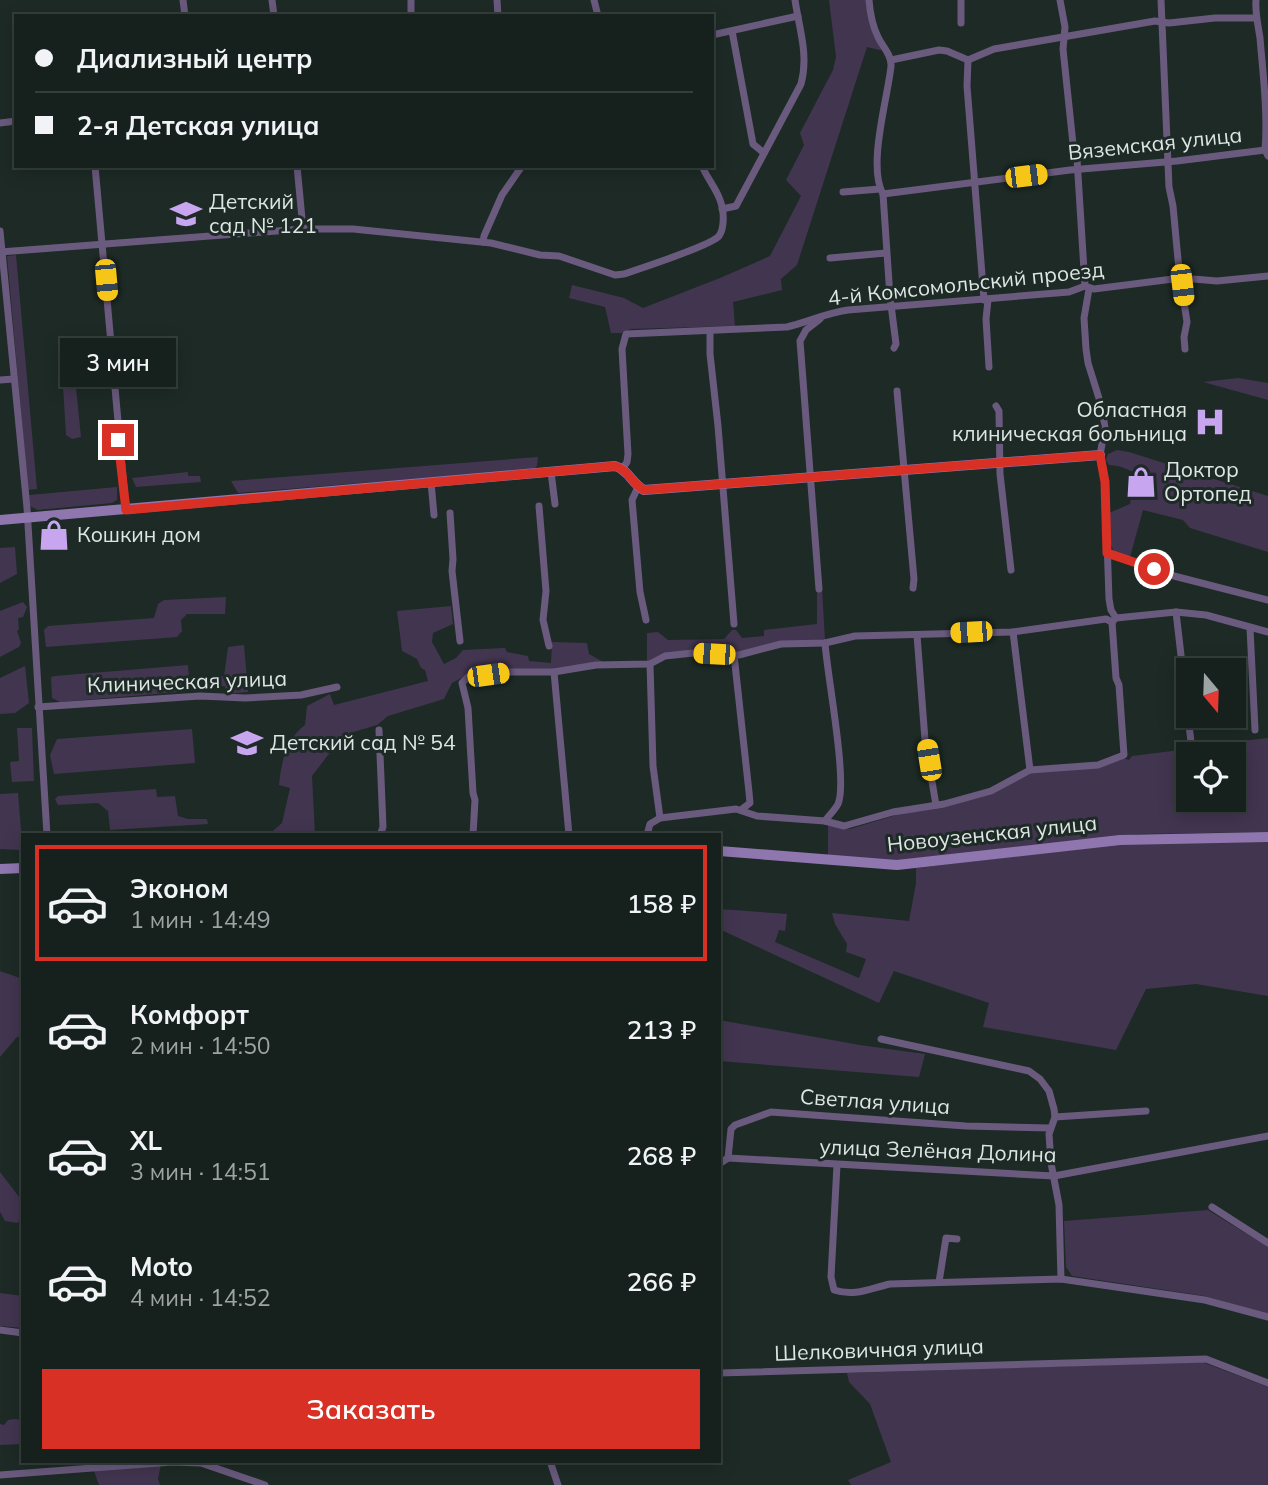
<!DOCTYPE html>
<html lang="ru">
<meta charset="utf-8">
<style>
body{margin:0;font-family:Mulish,sans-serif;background:#1f2825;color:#f1f3f6;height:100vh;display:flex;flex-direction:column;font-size:26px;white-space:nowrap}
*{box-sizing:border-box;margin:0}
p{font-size:23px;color:#9ea3a3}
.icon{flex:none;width:38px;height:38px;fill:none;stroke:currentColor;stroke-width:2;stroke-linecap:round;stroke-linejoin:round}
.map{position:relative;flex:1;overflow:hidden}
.sheet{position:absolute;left:21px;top:833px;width:700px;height:630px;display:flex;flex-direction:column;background:#16201c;border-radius:0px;box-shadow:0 4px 18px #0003,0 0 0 2px #353e3b}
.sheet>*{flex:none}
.top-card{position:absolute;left:14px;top:14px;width:700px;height:154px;border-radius:0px;box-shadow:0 4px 18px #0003,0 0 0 2px #353e3b;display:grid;align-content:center;height:154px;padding:0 21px;background:#16201c}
.needle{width:46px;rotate:161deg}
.fabs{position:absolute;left:1176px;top:658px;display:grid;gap:14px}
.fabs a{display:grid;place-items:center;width:70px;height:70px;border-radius:0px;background:#16201c;box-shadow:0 4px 18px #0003,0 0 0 2px #353e3b;font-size:35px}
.end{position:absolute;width:32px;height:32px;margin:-16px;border:9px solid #d93025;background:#fff;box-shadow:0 0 0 4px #fff}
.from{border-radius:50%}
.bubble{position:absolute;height:49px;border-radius:0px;background:#16201c;box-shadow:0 4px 18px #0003,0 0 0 2px #353e3b;font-size:23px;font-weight:600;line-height:49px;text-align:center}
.car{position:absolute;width:21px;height:42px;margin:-21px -10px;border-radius:9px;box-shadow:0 0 5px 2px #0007;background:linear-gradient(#f5c518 24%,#345 0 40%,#f5c518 0 76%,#345 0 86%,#f5c518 0)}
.top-card b{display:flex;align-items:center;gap:24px;height:66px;font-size:26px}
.top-card b+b{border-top:2px solid #353e3b}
.top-card i{width:18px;height:18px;background:#f1f3f6}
ul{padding:12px 0 0;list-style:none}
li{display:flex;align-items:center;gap:21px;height:116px;margin:0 14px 10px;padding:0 7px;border:4px solid transparent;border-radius:0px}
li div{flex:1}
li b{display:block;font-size:26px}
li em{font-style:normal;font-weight:600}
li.current{border-color:#d93025}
li>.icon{width:63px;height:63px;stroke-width:1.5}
.primary-button{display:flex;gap:14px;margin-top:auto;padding:14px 21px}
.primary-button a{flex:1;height:80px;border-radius:0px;background:#d93025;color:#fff;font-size:28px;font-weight:600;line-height:80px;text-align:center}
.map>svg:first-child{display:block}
</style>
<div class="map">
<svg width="1268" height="1485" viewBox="0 0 1268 1485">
<rect width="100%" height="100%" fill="#1d2a26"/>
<g fill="#423550" fill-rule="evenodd">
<path d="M 829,0 L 868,0 L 884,51 L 867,47 L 797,265 L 781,279 L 782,290 L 733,302 L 735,326 L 631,329 L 621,333 L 611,333 L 605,307 L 569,298 L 572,285 L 624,298 L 643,308 L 720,278 L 770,256 L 801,196 L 786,180 L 804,145 L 800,133 L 833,70 L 836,57 Z"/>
<path d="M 16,255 L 37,489 L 28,490 L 7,256 Z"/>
<path d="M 1238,378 L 1268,383 L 1268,400 L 1203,382 Z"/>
<path d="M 72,382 L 76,388 L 81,437 L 72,439 L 66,435 L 63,386 L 66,383 Z"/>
<path d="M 1117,450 L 1129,452 L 1268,496 L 1268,552 L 1190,528 L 1183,520 L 1143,510 L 1130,557 L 1113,550 L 1110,541 L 1109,513 L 1130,504 L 1131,499 L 1134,500 L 1138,489 L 1144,490 L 1148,478 C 1135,474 1123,465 1109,465 L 1106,460 L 1108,454 Z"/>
<path d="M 538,457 L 537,466 L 534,469 L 238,493 L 231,481 Z"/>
<path d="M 188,472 L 188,476 L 200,476 L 201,482 L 136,487 L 132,478 Z"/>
<path d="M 117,487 L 117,500 L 112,503 L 38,510 L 30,506 L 29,495 Z"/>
<path d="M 15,547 L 17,574 L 0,583 L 0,548 Z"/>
<path d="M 822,588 L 825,640 L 781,642 L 737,653 L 691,652 L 647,662 L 647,633 L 658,632 L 668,640 L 724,639 L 732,630 L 736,630 L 742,638 L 764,636 L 764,630 L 817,624 L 817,592 Z"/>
<path d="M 226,597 L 225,614 L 187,614 L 181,620 L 182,631 L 177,637 L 46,647 L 44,630 L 48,626 L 154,618 L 158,604 L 164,600 Z"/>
<path d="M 23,602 L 27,607 L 23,617 L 18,618 L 19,629 L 17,631 L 21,643 L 19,647 L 0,657 L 0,611 Z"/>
<path d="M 451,606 L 453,624 L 433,633 L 432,642 L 444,664 L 456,658 L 463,650 L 505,648 L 507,652 L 528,656 L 529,661 L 551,663 L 552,642 L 587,643 L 589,654 L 605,663 L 549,670 L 467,675 L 452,683 L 444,699 L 388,716 L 377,725 L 350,733 L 338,742 L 312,776 L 315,835 L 268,835 L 282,823 L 290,788 L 279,785 C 281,763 286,739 305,725 L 307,706 L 330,694 L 334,705 L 428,681 L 425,670 L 421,668 L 417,659 L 402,651 L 397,611 Z"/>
<path d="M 244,645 L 248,692 L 225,694 L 225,686 L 219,686 L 218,676 L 224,676 L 228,647 Z"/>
<path d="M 188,665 L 190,691 L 60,702 L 52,698 L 51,677 L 55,676 Z"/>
<path d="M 25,666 L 29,703 L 15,713 L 0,714 L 0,678 Z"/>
<path d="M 17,728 L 32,728 L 34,781 L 12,782 L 10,762 L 19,761 Z"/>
<path d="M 192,729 L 195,763 L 54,774 L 50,755 L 57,739 Z"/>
<path d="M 1268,738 L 1268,832 L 1139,834 L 899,861 L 828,856 L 828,824 L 850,829 L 903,813 L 944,807 L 1034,772 L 1123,758 L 1129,760 L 1132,756 L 1188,749 L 1196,746 ZM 1188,754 L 1234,754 L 1234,800 L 1188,800 Z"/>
<path d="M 156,789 L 157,797 L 175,796 L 178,816 L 188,819 L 207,819 L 208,824 L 110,830 L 108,811 L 98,803 L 58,805 L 55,799 L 58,796 Z"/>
<path d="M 18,793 L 23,854 L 20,854 L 20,850 L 0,849 L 0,794 Z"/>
<path d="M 1268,840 L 1268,996 L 1196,984 L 1146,989 L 1116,1050 L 983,1027 L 989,1003 L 894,971 L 879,1003 L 719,929 L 719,909 L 787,914 L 785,931 L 779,930 L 775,942 L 859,978 L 866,959 L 846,952 L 847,944 L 835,924 L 832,913 L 909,921 L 916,883 L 916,868 L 1121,844 Z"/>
<path d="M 0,971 L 23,979 L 23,1034 L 16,1038 L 0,1057 Z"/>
<path d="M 719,1020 L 860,1045 L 925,1054 L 919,1077 L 719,1061 Z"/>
<path d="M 0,1172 L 23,1202 L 23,1218 L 17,1223 L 5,1221 L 0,1212 Z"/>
<path d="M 1208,1210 L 1268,1247 L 1268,1314 L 1205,1296 L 1072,1276 L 1066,1267 L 1064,1221 Z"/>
<path d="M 0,1293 L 23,1296 L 23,1328 L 0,1326 Z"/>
<path d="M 1202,1362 L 1268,1387 L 1268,1485 L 851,1485 L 848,1480 L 891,1462 L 870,1404 L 849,1382 L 847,1373 Z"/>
<path d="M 14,1419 L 23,1420 L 23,1444 L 0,1445 L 0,1424 L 4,1425 L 8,1420 Z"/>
<path d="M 161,1464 L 158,1479 L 160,1485 L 99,1485 L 94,1471 Z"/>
</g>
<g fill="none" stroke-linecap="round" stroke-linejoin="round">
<g stroke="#6a5a7e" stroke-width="7">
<path d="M 183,0 L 185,16"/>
<path d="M 272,0 L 274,16"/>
<path d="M 411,0 L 411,16"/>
<path d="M 497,0 L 498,16"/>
<path d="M 594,0 L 598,16"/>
<path d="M 869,0 C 870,13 872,25 878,37 C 882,46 892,55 891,66 C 888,97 867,166 883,194 L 890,297 L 896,344 L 894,348"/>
<path d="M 961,0 L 961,23"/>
<path d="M 1060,0 L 1065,27 L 1063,49 L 1073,144 L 1077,159 L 1085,286"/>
<path d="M 1161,0 L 1169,187 L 1173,206 L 1179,270 L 1187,322 L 1184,337 L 1185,349"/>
<path d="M 1256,0 C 1255,14 1258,24 1260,38 C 1263,74 1268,114 1265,150 L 1268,156"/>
<path d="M 732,31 L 753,144 L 764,153"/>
<path d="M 712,35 L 798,16"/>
<path d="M 891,60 L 939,50 L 947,51 L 968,60 L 994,49 L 1155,21 L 1169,23 L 1215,18 L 1255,18"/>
<path d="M 968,60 L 967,86 L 984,300"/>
<path d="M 0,123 L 16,121"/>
<path d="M 95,166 L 126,510"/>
<path d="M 297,166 L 303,229"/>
<path d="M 843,192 L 880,189"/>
<path d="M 883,194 L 1070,170 L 1177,161 L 1265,150"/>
<path d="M 722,209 L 736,206 L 801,84 C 809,55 799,28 795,0"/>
<path d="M 0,231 L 27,508 L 47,835"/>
<path d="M 483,242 L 484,236 L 502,195 L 522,166"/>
<path d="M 0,252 L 303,229 L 353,229 L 491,243 L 540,255 L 559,256 L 615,275 L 624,274 C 639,269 712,245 719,236 C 725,227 724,210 720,200 C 716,188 707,178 702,166"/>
<path d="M 830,258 L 886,253"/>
<path d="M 1089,289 L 1084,318 L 1086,349 L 1088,363 L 1102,408 L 1105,428 L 1100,455 L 1105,482 L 1109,599 L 1111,610 L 1116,618"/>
<path d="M 988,300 L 986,319 L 989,367"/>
<path d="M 710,331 L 710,354 L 718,426 L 734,624"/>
<path d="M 0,380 L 14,379"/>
<path d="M 897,391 L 914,579 L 913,588"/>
<path d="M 996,406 L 999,411 L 1000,474 L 1011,570"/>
<path d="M 623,468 L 627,462 L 628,454 L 622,349 L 626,334 L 787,327 C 808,322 826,313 848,310 L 1069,292 L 1085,286 L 1094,289 L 1181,278 L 1217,281 L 1268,276"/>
<path d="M 551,472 L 555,504"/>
<path d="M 431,482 L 434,515"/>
<path d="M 638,487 L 632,500 L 640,592 L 646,620"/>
<path d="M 539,506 L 546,591 L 543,620 L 549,646"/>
<path d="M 450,513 L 453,559 L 452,571 L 460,641"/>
<path d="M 1107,553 L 1113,554 L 1174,576 L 1268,600"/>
<path d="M 819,589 L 800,341 L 806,330 L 820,319"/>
<path d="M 1176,612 L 1191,742"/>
<path d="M 1250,628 L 1255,730"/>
<path d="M 1013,632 L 1030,770"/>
<path d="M 917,635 L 925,740 L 936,805"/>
<path d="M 825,643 C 827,674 848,782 838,804 C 835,810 829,815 825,821"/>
<path d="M 734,655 L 749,792 L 750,803 L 742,809"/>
<path d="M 650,664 L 653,766 L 660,818"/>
<path d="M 554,672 L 569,835"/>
<path d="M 38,707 L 200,696 L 245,698 L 301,695 L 337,687"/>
<path d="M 379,730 L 383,827 L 380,835"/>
<path d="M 473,835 L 475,800 L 473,793 L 468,708 L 462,683 L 468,677 L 508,672 L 554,672 L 596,665 L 650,664 L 665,656 L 693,653 L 739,655 L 781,644 L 825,643 L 855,636 L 1013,632 L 1106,619 L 1112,622 L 1116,618 L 1176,612 L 1206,615 L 1268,632"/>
<path d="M 647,835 L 650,824 L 660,818 L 736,809 L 757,816 L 825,821 L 844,826 L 893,812 L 944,804 L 991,791 L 1030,770 L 1098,765 L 1124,755 L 1119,685 L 1116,678 L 1112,622"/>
<path d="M 881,1039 L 1029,1071 L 1040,1079 L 1049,1091 L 1054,1109 L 1055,1117 L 1049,1134 L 1051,1163 L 1059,1205 L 1061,1279"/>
<path d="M 1055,1117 L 1146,1111"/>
<path d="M 728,1158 L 1054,1176 L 1268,1136"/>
<path d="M 728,1158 L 731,1129 L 735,1125 L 771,1112 L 966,1126 L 1050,1128"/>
<path d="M 719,1164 L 728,1158"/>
<path d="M 837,1165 L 831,1277 L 834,1290 C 855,1297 871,1288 890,1284 L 1061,1279 L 1205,1300 L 1268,1317"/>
<path d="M 1212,1207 L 1268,1243"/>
<path d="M 939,1282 L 946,1238 L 957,1239"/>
<path d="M 0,1330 L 23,1333"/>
<path d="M 719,1373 L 1206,1359 L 1268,1383"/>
<path d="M 550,1461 L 558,1485"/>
<path d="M 0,1475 L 172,1462 L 201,1463 L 265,1485"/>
</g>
<g stroke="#9076af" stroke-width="10">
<path d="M 0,520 L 615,466 C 629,470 632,484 644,490 L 1100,455"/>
<path d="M 719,851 L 897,865 L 1120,840 L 1268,837"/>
<path d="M 0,869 L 23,868"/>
</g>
</g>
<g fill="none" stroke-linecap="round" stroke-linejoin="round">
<path stroke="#d93025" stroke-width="9" d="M 118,440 L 126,510 L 615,466 C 629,470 632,484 644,490 L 1100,455 L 1105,482 L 1107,553 L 1154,569"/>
</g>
<defs>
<symbol id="school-bare" viewBox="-9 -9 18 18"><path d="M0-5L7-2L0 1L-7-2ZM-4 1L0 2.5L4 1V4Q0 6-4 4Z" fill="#c7a6ef" stroke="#1d2a26" stroke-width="2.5" paint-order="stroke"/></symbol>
<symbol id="hospital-bare" viewBox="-9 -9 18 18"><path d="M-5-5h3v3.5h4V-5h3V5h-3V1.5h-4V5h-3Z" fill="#c7a6ef" stroke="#1d2a26" stroke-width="2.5" paint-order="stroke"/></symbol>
<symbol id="shop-bare" viewBox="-9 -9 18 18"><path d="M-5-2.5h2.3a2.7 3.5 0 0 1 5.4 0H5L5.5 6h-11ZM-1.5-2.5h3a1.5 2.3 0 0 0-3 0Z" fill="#c7a6ef" stroke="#1d2a26" stroke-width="2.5" paint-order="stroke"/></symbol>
</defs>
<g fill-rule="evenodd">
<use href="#school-bare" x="164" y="192" width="44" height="44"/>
<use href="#hospital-bare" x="1188" y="400" width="44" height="44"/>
<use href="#shop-bare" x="1119" y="460" width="44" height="44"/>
<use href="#shop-bare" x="32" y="513" width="44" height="44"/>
<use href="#school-bare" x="225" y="721" width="44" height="44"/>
</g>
<g text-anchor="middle" stroke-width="6" stroke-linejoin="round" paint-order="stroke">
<g font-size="21" fill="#dee6e4" stroke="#1d2a26">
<text transform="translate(1155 144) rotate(-6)" y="7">Вяземская улица</text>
<text transform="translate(966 284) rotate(-6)" y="7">4-й Комсомольский проезд</text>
<text transform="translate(187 682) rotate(-2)" y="7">Клиническая улица</text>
<text transform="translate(992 834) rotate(-6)" y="7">Новоузенская улица</text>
<text transform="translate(875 1102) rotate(4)" y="7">Светлая улица</text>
<text transform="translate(938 1151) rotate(2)" y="7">улица Зелёная Долина</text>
<text transform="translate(879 1350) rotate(-2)" y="7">Шелковичная улица</text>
</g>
<g font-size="21" fill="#dee6e4" stroke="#1d2a26" text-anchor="start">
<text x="209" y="209">Детский<tspan x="209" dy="24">сад № 121</tspan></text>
<text x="1187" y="417" text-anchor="end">Областная<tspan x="1187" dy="24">клиническая больница</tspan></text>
<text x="1164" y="477">Доктор<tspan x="1164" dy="24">Ортопед</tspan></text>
<text x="77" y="542">Кошкин дом</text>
<text x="270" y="750">Детский сад № 54</text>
</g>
</g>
</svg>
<div class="fabs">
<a><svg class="needle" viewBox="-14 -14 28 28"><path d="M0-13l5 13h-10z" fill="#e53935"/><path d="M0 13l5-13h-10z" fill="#9ea3a3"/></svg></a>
<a><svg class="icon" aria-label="locate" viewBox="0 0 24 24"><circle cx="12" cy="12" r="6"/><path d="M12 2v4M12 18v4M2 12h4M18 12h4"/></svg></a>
</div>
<i class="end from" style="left:1154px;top:569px"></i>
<i class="end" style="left:118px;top:440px"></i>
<div class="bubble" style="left:60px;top:338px;width:116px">3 мин</div>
<i class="car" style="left:1026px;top:176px;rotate:83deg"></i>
<i class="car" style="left:106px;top:280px;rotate:175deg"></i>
<i class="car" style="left:1182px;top:285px;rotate:173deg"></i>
<i class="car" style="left:971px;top:632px;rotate:267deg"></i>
<i class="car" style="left:714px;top:654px;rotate:273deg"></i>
<i class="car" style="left:488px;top:675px;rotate:82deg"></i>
<i class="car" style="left:929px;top:760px;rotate:351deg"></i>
<div class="top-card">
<b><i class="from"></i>Диализный центр</b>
<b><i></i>2-я Детская улица</b>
</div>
<section class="sheet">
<ul>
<li class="current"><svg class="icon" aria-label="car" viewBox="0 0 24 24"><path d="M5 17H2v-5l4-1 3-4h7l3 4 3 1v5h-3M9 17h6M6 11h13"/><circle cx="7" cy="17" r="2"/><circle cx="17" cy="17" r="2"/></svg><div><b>Эконом</b><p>1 мин · 14:49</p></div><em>158 ₽</em></li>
<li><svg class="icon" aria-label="car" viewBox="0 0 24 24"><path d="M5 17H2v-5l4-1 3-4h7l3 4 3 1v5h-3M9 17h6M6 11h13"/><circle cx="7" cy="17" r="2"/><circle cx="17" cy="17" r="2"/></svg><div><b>Комфорт</b><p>2 мин · 14:50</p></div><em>213 ₽</em></li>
<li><svg class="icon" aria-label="car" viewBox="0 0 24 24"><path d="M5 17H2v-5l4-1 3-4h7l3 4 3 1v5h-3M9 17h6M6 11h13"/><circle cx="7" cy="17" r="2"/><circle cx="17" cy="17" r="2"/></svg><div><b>XL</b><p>3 мин · 14:51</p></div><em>268 ₽</em></li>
<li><svg class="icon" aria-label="car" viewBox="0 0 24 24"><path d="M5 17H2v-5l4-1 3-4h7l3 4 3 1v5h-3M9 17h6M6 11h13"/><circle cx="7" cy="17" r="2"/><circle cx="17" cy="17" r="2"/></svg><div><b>Moto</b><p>4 мин · 14:52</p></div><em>266 ₽</em></li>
</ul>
<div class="primary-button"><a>Заказать</a></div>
</section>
</div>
